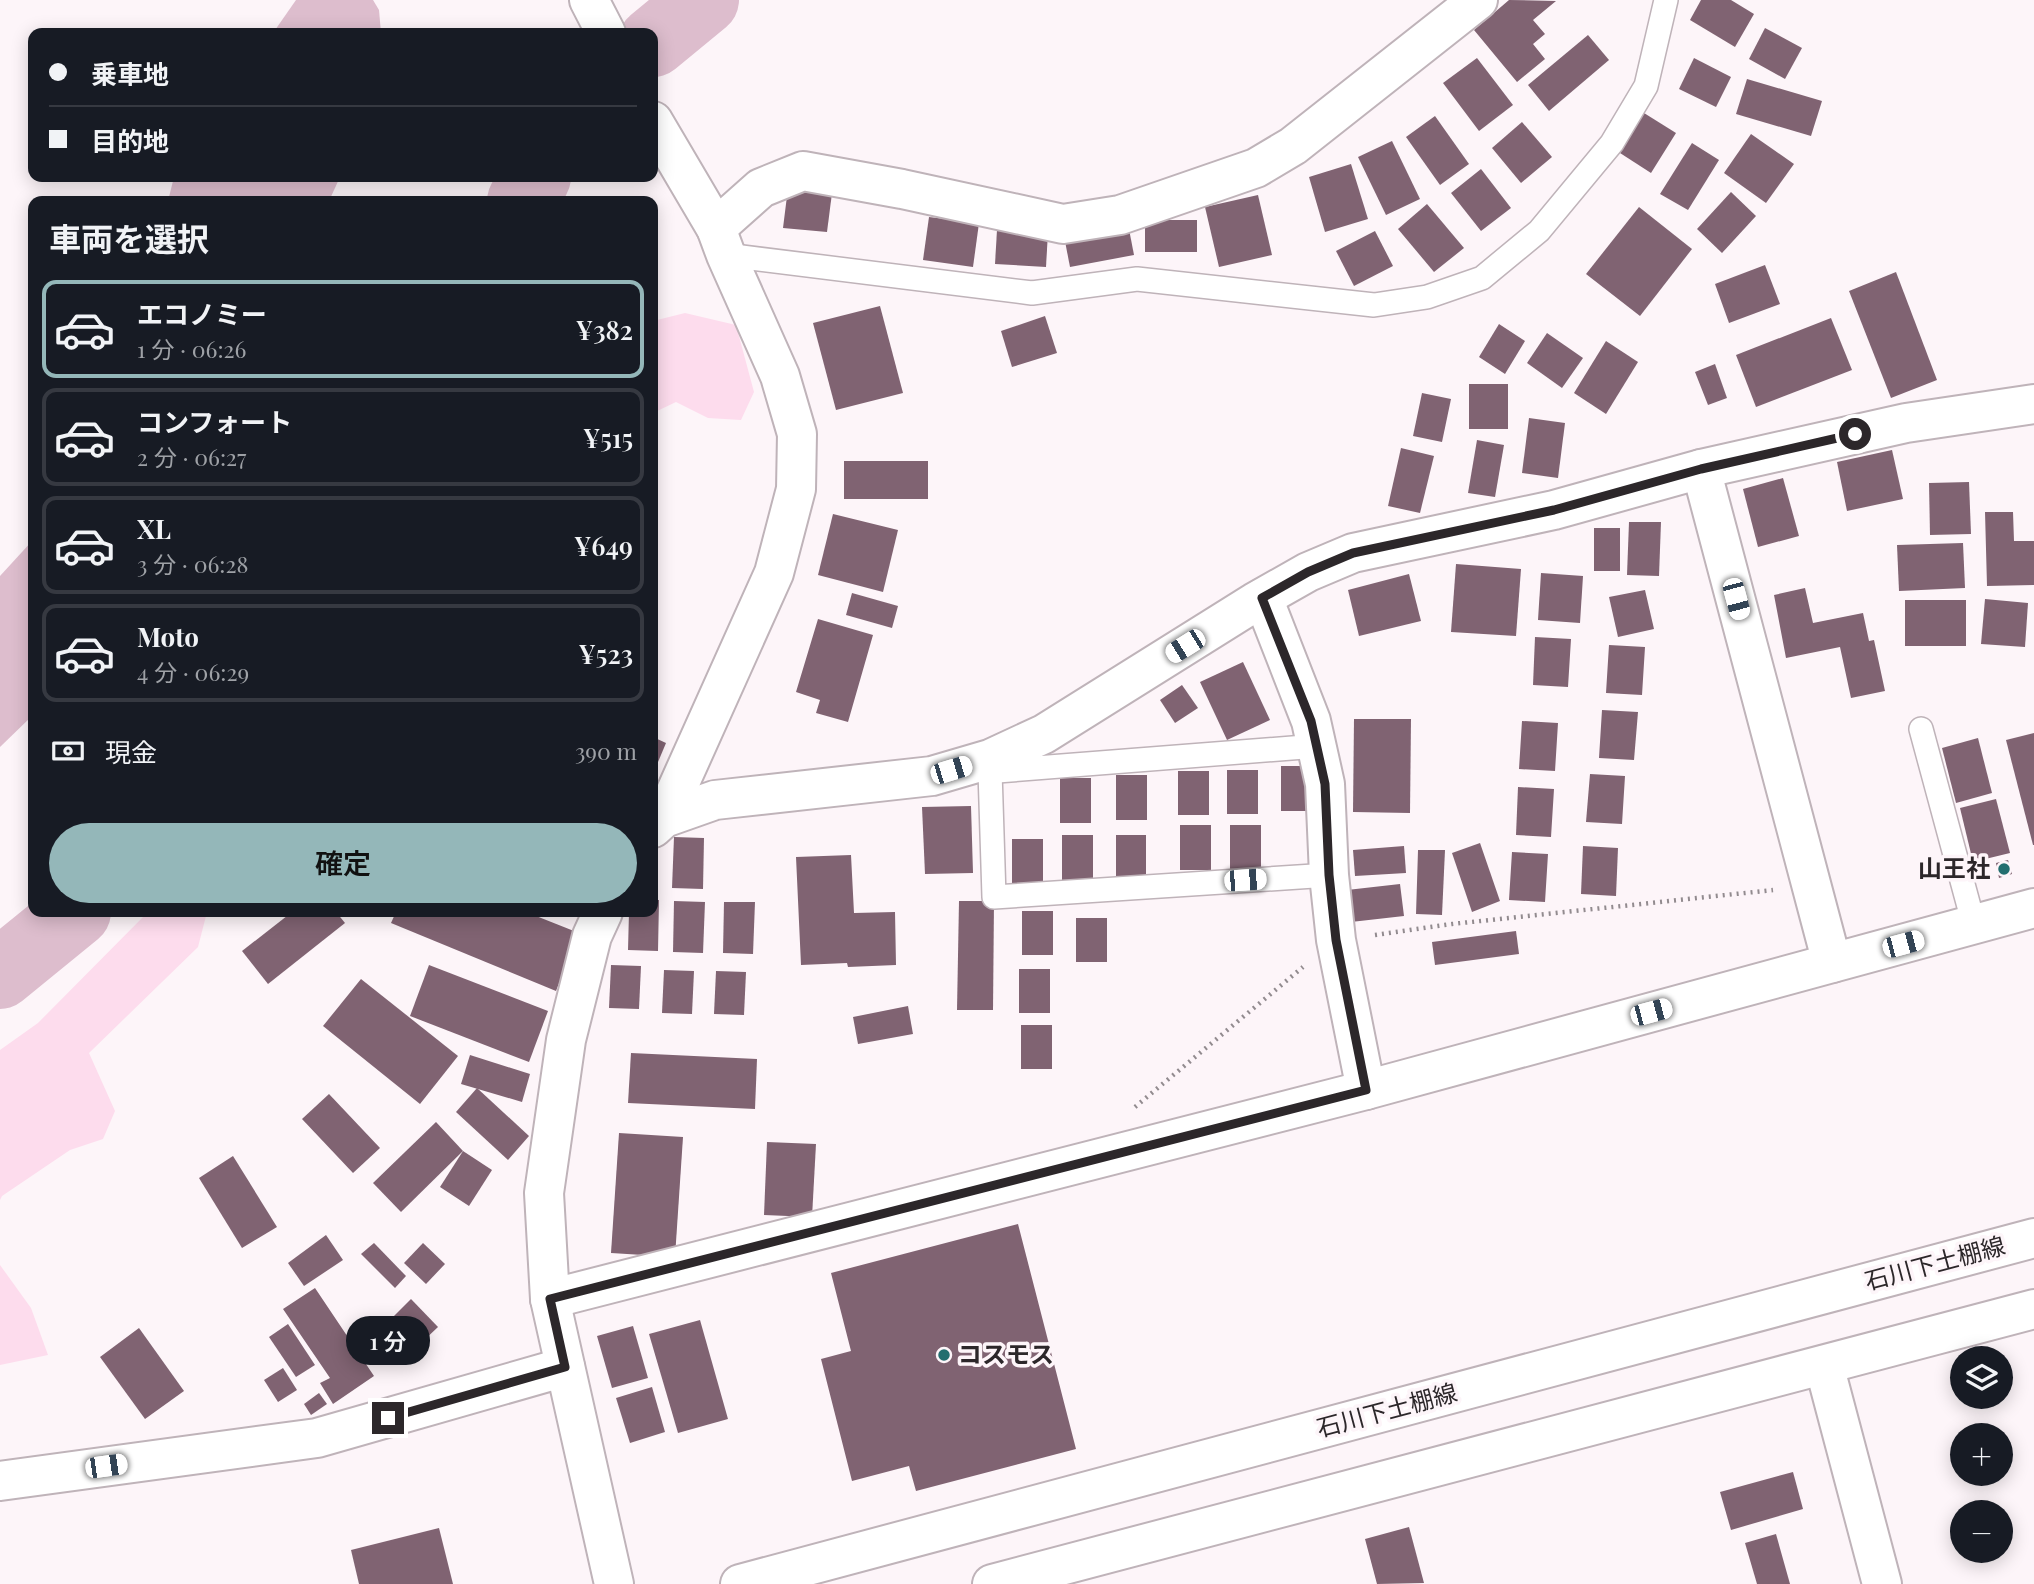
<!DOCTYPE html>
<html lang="ja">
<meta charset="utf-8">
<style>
body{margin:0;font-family:"Playfair Display","Noto Sans JP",serif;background:#20242c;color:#f1f3f6;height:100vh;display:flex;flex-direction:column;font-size:26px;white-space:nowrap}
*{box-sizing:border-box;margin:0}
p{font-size:23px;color:#9ea1a6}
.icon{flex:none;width:38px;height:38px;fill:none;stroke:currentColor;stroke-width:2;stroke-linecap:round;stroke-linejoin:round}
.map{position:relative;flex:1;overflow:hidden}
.side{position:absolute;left:28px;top:196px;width:630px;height:721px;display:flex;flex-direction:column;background:#171b24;border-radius:14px;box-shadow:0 4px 18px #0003}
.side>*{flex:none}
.top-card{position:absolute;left:28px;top:28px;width:630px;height:154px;border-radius:14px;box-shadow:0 4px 18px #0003;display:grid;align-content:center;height:154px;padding:0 21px;background:#171b24}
.fabs{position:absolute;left:1950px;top:1346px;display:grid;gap:14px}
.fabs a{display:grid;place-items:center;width:63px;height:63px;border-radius:50%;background:#171b24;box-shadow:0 4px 18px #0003;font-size:35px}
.end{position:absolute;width:32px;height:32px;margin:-16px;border:9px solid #2c272a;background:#fff;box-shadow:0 0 0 4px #fff}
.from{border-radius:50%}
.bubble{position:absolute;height:49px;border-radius:24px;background:#171b24;box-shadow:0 4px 18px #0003;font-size:23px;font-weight:600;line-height:49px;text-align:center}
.car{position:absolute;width:21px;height:42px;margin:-21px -10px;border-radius:9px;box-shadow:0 0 5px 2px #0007;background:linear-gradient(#fff 24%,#345 0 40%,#fff 0 76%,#345 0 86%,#fff 0)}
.top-card b{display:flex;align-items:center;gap:24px;height:66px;font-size:26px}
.top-card b+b{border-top:2px solid #363941}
.top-card i{width:18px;height:18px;background:#f1f3f6}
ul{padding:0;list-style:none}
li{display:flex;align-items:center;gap:21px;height:98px;margin:0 14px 10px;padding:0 7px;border:4px solid #363941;border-radius:14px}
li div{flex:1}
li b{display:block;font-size:26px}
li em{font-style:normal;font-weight:600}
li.current{border-color:#94b7b9}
li>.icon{width:63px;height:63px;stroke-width:1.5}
h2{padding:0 21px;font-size:32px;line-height:84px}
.pay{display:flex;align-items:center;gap:18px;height:77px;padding:0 21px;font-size:26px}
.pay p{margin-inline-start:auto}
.action{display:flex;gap:14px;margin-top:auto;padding:14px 21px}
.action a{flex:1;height:80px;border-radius:42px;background:#94b7b9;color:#111;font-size:28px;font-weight:600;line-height:80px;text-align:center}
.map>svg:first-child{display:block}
</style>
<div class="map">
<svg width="2034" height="1584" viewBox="0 0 2034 1584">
<rect width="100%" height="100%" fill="#fdf5f9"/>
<g fill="#fddced">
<path d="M 685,313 L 736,325 L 754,392 L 741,420 L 708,418 L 676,402 L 653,413 L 653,321 Z"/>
<path d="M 148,912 L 211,912 L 206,916 L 198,947 L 89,1053 L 115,1111 L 103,1139 L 70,1150 L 2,1196 L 0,1200 L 0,1050 L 38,1023 Z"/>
<path d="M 0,1265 L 31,1308 L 48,1355 L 0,1365 Z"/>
</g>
<g fill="#ddbdcd">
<path d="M 296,0 L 373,0 L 379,10 L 381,33 L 273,33 Z"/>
<path d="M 174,177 L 340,177 L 329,201 L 168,201 Z"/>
<path d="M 33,540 L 33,715 L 0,747 L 0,576 Z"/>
</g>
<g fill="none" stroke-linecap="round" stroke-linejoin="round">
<g stroke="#ddbdcd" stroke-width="70">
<path d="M 653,42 L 704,0"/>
<path d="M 522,201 L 536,177"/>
<path d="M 0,974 L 76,912"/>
</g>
</g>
<g fill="#806372">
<path d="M 1509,0 L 1556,1 L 1533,20 L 1545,34 L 1533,44 L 1545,59 L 1517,82 L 1474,30 Z"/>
<path d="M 1701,0 L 1731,0 L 1754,14 L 1735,47 L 1690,20 Z"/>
<path d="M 1765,28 L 1802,48 L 1785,79 L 1749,59 Z"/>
<path d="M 1588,35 L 1609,60 L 1549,111 L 1528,85 Z"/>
<path d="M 1477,58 L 1513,105 L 1479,131 L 1443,83 Z"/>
<path d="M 1694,58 L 1731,77 L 1716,107 L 1679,89 Z"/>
<path d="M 1747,79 L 1822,101 L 1811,136 L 1736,114 Z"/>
<path d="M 1644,113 L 1676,133 L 1651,173 L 1620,153 Z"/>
<path d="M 1435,116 L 1469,164 L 1440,185 L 1406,137 Z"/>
<path d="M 1522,122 L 1552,157 L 1521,183 L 1492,148 Z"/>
<path d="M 1751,134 L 1794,164 L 1766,203 L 1724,173 Z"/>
<path d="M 1392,141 L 1420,199 L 1386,215 L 1358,157 Z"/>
<path d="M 1692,143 L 1719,160 L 1688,210 L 1660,194 Z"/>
<path d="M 1351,164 L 1368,219 L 1325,232 L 1309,177 Z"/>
<path d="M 1481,169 L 1511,208 L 1481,231 L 1451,193 Z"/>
<path d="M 788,188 L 832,193 L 827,232 L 783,228 Z"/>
<path d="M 1731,192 L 1756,216 L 1722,253 L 1697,229 Z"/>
<path d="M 1258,195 L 1272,255 L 1219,267 L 1205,207 Z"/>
<path d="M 1427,204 L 1464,248 L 1434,272 L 1398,229 Z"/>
<path d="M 1639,207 L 1692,249 L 1640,316 L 1586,274 Z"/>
<path d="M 929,217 L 979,223 L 973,267 L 923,260 Z"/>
<rect x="1145" y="220" width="52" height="32"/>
<path d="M 1128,224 L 1134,255 L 1070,267 L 1064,236 Z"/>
<path d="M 997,230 L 1048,232 L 1046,267 L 995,264 Z"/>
<path d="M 1375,231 L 1393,266 L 1354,286 L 1336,251 Z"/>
<path d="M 1765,265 L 1780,304 L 1729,323 L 1715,284 Z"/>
<path d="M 1896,272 L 1937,380 L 1891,398 L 1849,291 Z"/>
<path d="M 880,306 L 903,393 L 836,410 L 813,323 Z"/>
<path d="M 1045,316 L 1057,353 L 1012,367 L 1001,331 Z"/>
<path d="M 1831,318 L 1852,370 L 1756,407 L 1736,355 Z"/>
<path d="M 1499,324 L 1525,341 L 1505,374 L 1479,357 Z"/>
<path d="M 1547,333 L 1583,358 L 1562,388 L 1527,363 Z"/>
<path d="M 1606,341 L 1638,362 L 1606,414 L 1574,393 Z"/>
<path d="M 1715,364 L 1727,398 L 1708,405 L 1695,372 Z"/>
<rect x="1469" y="384" width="39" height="45"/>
<path d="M 1422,393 L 1451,399 L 1442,442 L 1413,436 Z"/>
<path d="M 1529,418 L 1565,423 L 1558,478 L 1522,473 Z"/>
<path d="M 1477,440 L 1504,445 L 1495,497 L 1468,493 Z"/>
<path d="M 1401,448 L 1434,456 L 1420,513 L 1388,506 Z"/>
<path d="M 1892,450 L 1903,499 L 1847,511 L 1837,462 Z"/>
<rect x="844" y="461" width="84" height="38"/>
<path d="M 1783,478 L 1799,536 L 1758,547 L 1743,489 Z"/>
<path d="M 1969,482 L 1971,534 L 1930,535 L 1929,483 Z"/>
<path d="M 1985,512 L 2013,512 L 2014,541 L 2034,541 L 2034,585 L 1987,586 Z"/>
<path d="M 833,514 L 898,530 L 883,592 L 818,575 Z"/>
<path d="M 1629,522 L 1661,522 L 1659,576 L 1627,575 Z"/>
<rect x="1594" y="528" width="26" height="43"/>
<path d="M 1963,543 L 1965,588 L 1899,591 L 1897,545 Z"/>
<path d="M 1456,564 L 1521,569 L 1516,636 L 1451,632 Z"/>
<path d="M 1541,573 L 1583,576 L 1580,623 L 1538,620 Z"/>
<path d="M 1409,574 L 1421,621 L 1359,636 L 1348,590 Z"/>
<path d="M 1805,588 L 1813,623 L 1863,613 L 1869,641 L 1874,640 L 1885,691 L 1851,698 L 1840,647 L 1786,658 L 1774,595 Z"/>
<path d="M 1645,590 L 1654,629 L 1618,637 L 1609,597 Z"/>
<path d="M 852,593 L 898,606 L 892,628 L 846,615 Z"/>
<path d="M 1985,599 L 2028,603 L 2025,647 L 1981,644 Z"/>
<rect x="1905" y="600" width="61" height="46"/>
<path d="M 818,619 L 873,635 L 848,722 L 816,713 L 820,700 L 796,692 Z"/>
<path d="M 1535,637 L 1571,639 L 1568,687 L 1533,685 Z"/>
<path d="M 1609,645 L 1645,647 L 1642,695 L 1606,693 Z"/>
<path d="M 1243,662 L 1270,720 L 1227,740 L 1200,682 Z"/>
<path d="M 1182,685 L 1198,708 L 1175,723 L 1160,700 Z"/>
<path d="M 1602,710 L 1638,712 L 1634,760 L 1599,758 Z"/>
<path d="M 1354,719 L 1411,719 L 1410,813 L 1353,812 Z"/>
<path d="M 1522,721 L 1558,723 L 1555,771 L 1519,769 Z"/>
<path d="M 2034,733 L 2034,845 L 2033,845 L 2006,740 Z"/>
<path d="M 653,737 L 666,743 L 653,774 Z"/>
<path d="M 1978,738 L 1992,793 L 1956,803 L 1942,748 Z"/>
<rect x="1281" y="766" width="31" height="45"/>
<rect x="1227" y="770" width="31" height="44"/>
<rect x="1178" y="771" width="31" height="44"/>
<path d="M 1590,774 L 1625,776 L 1622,824 L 1586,822 Z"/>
<rect x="1116" y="775" width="31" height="45"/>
<rect x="1060" y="778" width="31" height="45"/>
<path d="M 1518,787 L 1554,789 L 1551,837 L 1516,835 Z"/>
<path d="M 1996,799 L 2010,853 L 1973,862 L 1960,808 Z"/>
<path d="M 971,806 L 973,873 L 925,874 L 922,807 Z"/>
<rect x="1180" y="825" width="31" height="45"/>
<rect x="1230" y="825" width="31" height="45"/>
<rect x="1062" y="835" width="31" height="45"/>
<rect x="1116" y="835" width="30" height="45"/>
<path d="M 674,837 L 704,838 L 703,889 L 672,888 Z"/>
<rect x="1012" y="839" width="31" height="44"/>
<path d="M 1480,843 L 1500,901 L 1472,912 L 1452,853 Z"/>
<path d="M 1404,846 L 1406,873 L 1355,876 L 1353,850 Z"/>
<path d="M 1583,846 L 1618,848 L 1616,896 L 1581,894 Z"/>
<path d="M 1418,850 L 1445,850 L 1442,915 L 1416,914 Z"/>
<path d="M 1512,852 L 1548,854 L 1545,902 L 1509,900 Z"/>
<path d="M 851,855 L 854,913 L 895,912 L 896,965 L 848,967 L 847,963 L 801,965 L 796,857 Z"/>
<path d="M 2008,860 L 2012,874 L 1999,878 L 1996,863 Z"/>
<path d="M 1400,884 L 1404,916 L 1351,922 L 1347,890 Z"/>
<path d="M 653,900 L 659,900 L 658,951 L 628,950 L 629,912 L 653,912 Z"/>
<path d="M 674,901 L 705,902 L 703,953 L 673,952 Z"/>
<path d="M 959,901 L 994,901 L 993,1010 L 957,1010 Z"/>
<path d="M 724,902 L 755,902 L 753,954 L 723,953 Z"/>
<rect x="1022" y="911" width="31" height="44"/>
<path d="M 292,912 L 336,912 L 345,923 L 268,984 L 242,951 Z"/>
<path d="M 396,912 L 526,912 L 579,933 L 556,991 L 391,923 Z"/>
<rect x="1076" y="918" width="31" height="44"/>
<path d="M 1516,931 L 1519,954 L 1435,965 L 1432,942 Z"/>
<path d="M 429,965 L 548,1011 L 529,1062 L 410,1016 Z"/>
<path d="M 611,965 L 641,966 L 639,1009 L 609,1008 Z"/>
<rect x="1019" y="969" width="31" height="44"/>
<path d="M 664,970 L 694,971 L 692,1014 L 662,1013 Z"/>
<path d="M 716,971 L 746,972 L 744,1015 L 714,1014 Z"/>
<path d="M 361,979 L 458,1056 L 420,1104 L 323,1026 Z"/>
<path d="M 908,1006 L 913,1034 L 858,1044 L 853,1017 Z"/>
<rect x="1021" y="1025" width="31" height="44"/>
<path d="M 631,1053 L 757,1059 L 755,1109 L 628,1103 Z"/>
<path d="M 470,1055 L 530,1074 L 522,1102 L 461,1084 Z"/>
<path d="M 477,1088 L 529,1136 L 508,1160 L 456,1112 Z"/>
<path d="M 329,1094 L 380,1148 L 353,1173 L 302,1119 Z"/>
<path d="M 436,1122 L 463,1151 L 401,1212 L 373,1183 Z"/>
<path d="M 619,1133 L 683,1137 L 675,1257 L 611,1253 Z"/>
<path d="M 767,1142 L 816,1144 L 812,1217 L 764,1215 Z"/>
<path d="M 463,1151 L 492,1170 L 469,1206 L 440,1187 Z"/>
<path d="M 233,1156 L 277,1227 L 242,1248 L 199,1178 Z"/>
<path d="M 1018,1224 L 1076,1449 L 916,1491 L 909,1466 L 852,1481 L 821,1359 L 851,1351 L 831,1273 Z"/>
<path d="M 326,1235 L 343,1260 L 304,1286 L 288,1263 Z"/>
<path d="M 374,1243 L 406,1276 L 395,1288 L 361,1254 Z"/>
<path d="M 423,1243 L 445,1264 L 426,1284 L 404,1263 Z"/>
<path d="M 315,1288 L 374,1376 L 333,1404 L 320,1383 L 330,1378 L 283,1309 Z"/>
<path d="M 411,1299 L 438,1327 L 420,1344 L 394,1316 Z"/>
<path d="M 700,1320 L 728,1419 L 678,1433 L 649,1334 Z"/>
<path d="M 288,1324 L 315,1365 L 296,1377 L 269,1337 Z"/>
<path d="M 633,1326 L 648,1378 L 612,1388 L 597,1336 Z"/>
<path d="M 139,1328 L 184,1391 L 145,1419 L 100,1357 Z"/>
<path d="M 283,1368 L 297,1390 L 278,1402 L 264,1380 Z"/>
<path d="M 652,1387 L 665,1432 L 630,1443 L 616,1398 Z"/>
<path d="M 319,1393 L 327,1404 L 311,1415 L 304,1404 Z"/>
<path d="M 1793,1472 L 1803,1509 L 1731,1530 L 1720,1492 Z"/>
<path d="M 1409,1527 L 1424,1583 L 1377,1584 L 1365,1539 Z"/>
<path d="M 439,1528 L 453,1584 L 359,1584 L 351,1550 Z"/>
<path d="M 1776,1534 L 1790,1584 L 1757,1584 L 1745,1543 Z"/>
</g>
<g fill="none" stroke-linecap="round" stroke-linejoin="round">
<defs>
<g id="service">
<path d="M 726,255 L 1032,293 L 1137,279 L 1374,305 L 1427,297 L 1482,278 L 1539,231 L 1612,143 L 1646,86 L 1666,0"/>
<path d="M 1921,729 L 1974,925"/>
<path d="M 990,771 L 994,897 L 1329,875"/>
<path d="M 984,772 L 1317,746"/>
</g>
<g id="minor">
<path d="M 589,0 L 606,33"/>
<path d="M 653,121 L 716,228 L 726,255 L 780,376 L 797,434 L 796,489 L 774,573 L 664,818"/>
<path d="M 716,228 L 761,188 L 803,171 L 902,189 L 1063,224 L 1120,215 L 1256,168 L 1293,146 L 1478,0"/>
<path d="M 1701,469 L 1832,963"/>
<path d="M 1263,598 L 1311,721 L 1325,784 L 1329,875 L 1336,940 L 1366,1090"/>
<path d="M 550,1299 L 1366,1090 L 2034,908"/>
<path d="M 1824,1365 L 1882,1584"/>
<path d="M 0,1481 L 317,1438 L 565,1367"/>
</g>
<g id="tertiary">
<path d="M 653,828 L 664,818 L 715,800 L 932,776 L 990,759 L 1044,734 L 1255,602 L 1308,572 L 1353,553 L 1554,510 L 1701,469 L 1906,423 L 2034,404"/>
<path d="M 603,912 L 592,936 L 566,1040 L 544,1193 L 550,1299 L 614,1584"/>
<path d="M 740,1584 L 2034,1238"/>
<path d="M 992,1584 L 2034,1309"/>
</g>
</defs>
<use href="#service" stroke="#bfb3b9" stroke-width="26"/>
<use href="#minor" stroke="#bfb3b9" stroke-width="42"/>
<use href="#tertiary" stroke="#bfb3b9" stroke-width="42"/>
<g stroke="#928b8f" stroke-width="4.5" stroke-dasharray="2 5" stroke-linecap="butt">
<path d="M 1375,935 L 1452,924 L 1773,890"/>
<path d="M 1135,1107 L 1303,967"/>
</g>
<use href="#service" stroke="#fff" stroke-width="23"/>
<use href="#minor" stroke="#fff" stroke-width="38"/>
<use href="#tertiary" stroke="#fff" stroke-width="38"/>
</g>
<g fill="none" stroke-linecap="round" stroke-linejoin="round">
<path stroke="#2c272a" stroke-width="9" d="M 388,1418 L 565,1367 L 550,1299 L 1366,1090 L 1336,940 L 1329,875 L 1325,784 L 1311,721 L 1262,598 L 1308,572 L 1353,553 L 1554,510 L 1701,469 L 1855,434"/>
</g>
<g fill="#236e6f" stroke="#fdf5f9" stroke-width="2.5">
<circle cx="2004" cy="869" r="7"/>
<circle cx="944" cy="1355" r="7"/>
</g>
<g text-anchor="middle" stroke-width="7" stroke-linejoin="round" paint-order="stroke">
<g font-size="24" font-weight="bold" fill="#2c272a" stroke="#fdf5f9" text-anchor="end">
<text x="1990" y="877">山王社</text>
<text x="958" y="1363" text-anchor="start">コスモス</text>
</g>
<g font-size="24" fill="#2c272a" stroke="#fdf5f9">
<text transform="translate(1935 1264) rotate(-15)" y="8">石川下土棚線</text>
<text transform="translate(1387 1411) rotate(-15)" y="8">石川下土棚線</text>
</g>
</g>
</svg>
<div class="fabs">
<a><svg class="icon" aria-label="layers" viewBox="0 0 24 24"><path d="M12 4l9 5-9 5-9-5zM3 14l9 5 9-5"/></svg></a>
<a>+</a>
<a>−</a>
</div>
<i class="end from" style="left:1855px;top:434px"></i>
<i class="end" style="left:388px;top:1418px"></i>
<div class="bubble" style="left:346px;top:1316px;width:84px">1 分</div>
<i class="car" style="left:1736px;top:599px;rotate:165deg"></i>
<i class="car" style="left:1185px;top:646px;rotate:238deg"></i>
<i class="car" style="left:951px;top:770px;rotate:73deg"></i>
<i class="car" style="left:1245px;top:880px;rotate:86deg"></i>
<i class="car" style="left:1903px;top:944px;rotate:75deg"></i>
<i class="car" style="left:1651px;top:1012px;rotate:75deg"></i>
<i class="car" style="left:106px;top:1466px;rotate:82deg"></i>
<div class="top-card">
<b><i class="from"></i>乗車地</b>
<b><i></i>目的地</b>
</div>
<section class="side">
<h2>車両を選択</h2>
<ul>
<li class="current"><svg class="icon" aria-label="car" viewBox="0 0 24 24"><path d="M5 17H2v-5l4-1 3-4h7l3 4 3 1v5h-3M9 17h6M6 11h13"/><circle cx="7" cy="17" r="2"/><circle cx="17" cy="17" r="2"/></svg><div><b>エコノミー</b><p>1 分 · 06:26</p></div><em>¥382</em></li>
<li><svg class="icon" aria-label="car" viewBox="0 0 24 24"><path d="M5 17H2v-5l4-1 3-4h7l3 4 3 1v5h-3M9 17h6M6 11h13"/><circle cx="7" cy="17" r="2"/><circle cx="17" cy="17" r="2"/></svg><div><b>コンフォート</b><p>2 分 · 06:27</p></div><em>¥515</em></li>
<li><svg class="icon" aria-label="car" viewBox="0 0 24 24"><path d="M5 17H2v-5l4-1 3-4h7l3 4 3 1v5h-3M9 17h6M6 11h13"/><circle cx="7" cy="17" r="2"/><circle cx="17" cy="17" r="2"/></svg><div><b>XL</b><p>3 分 · 06:28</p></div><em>¥649</em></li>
<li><svg class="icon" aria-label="car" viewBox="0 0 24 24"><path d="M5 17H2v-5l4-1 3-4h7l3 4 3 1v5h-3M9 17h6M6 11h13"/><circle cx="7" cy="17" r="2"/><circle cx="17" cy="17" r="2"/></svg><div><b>Moto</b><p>4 分 · 06:29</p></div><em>¥523</em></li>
</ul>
<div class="pay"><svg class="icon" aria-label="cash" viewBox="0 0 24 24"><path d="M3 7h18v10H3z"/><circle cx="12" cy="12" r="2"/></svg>現金<p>390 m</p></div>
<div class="action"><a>確定</a></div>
</section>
</div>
